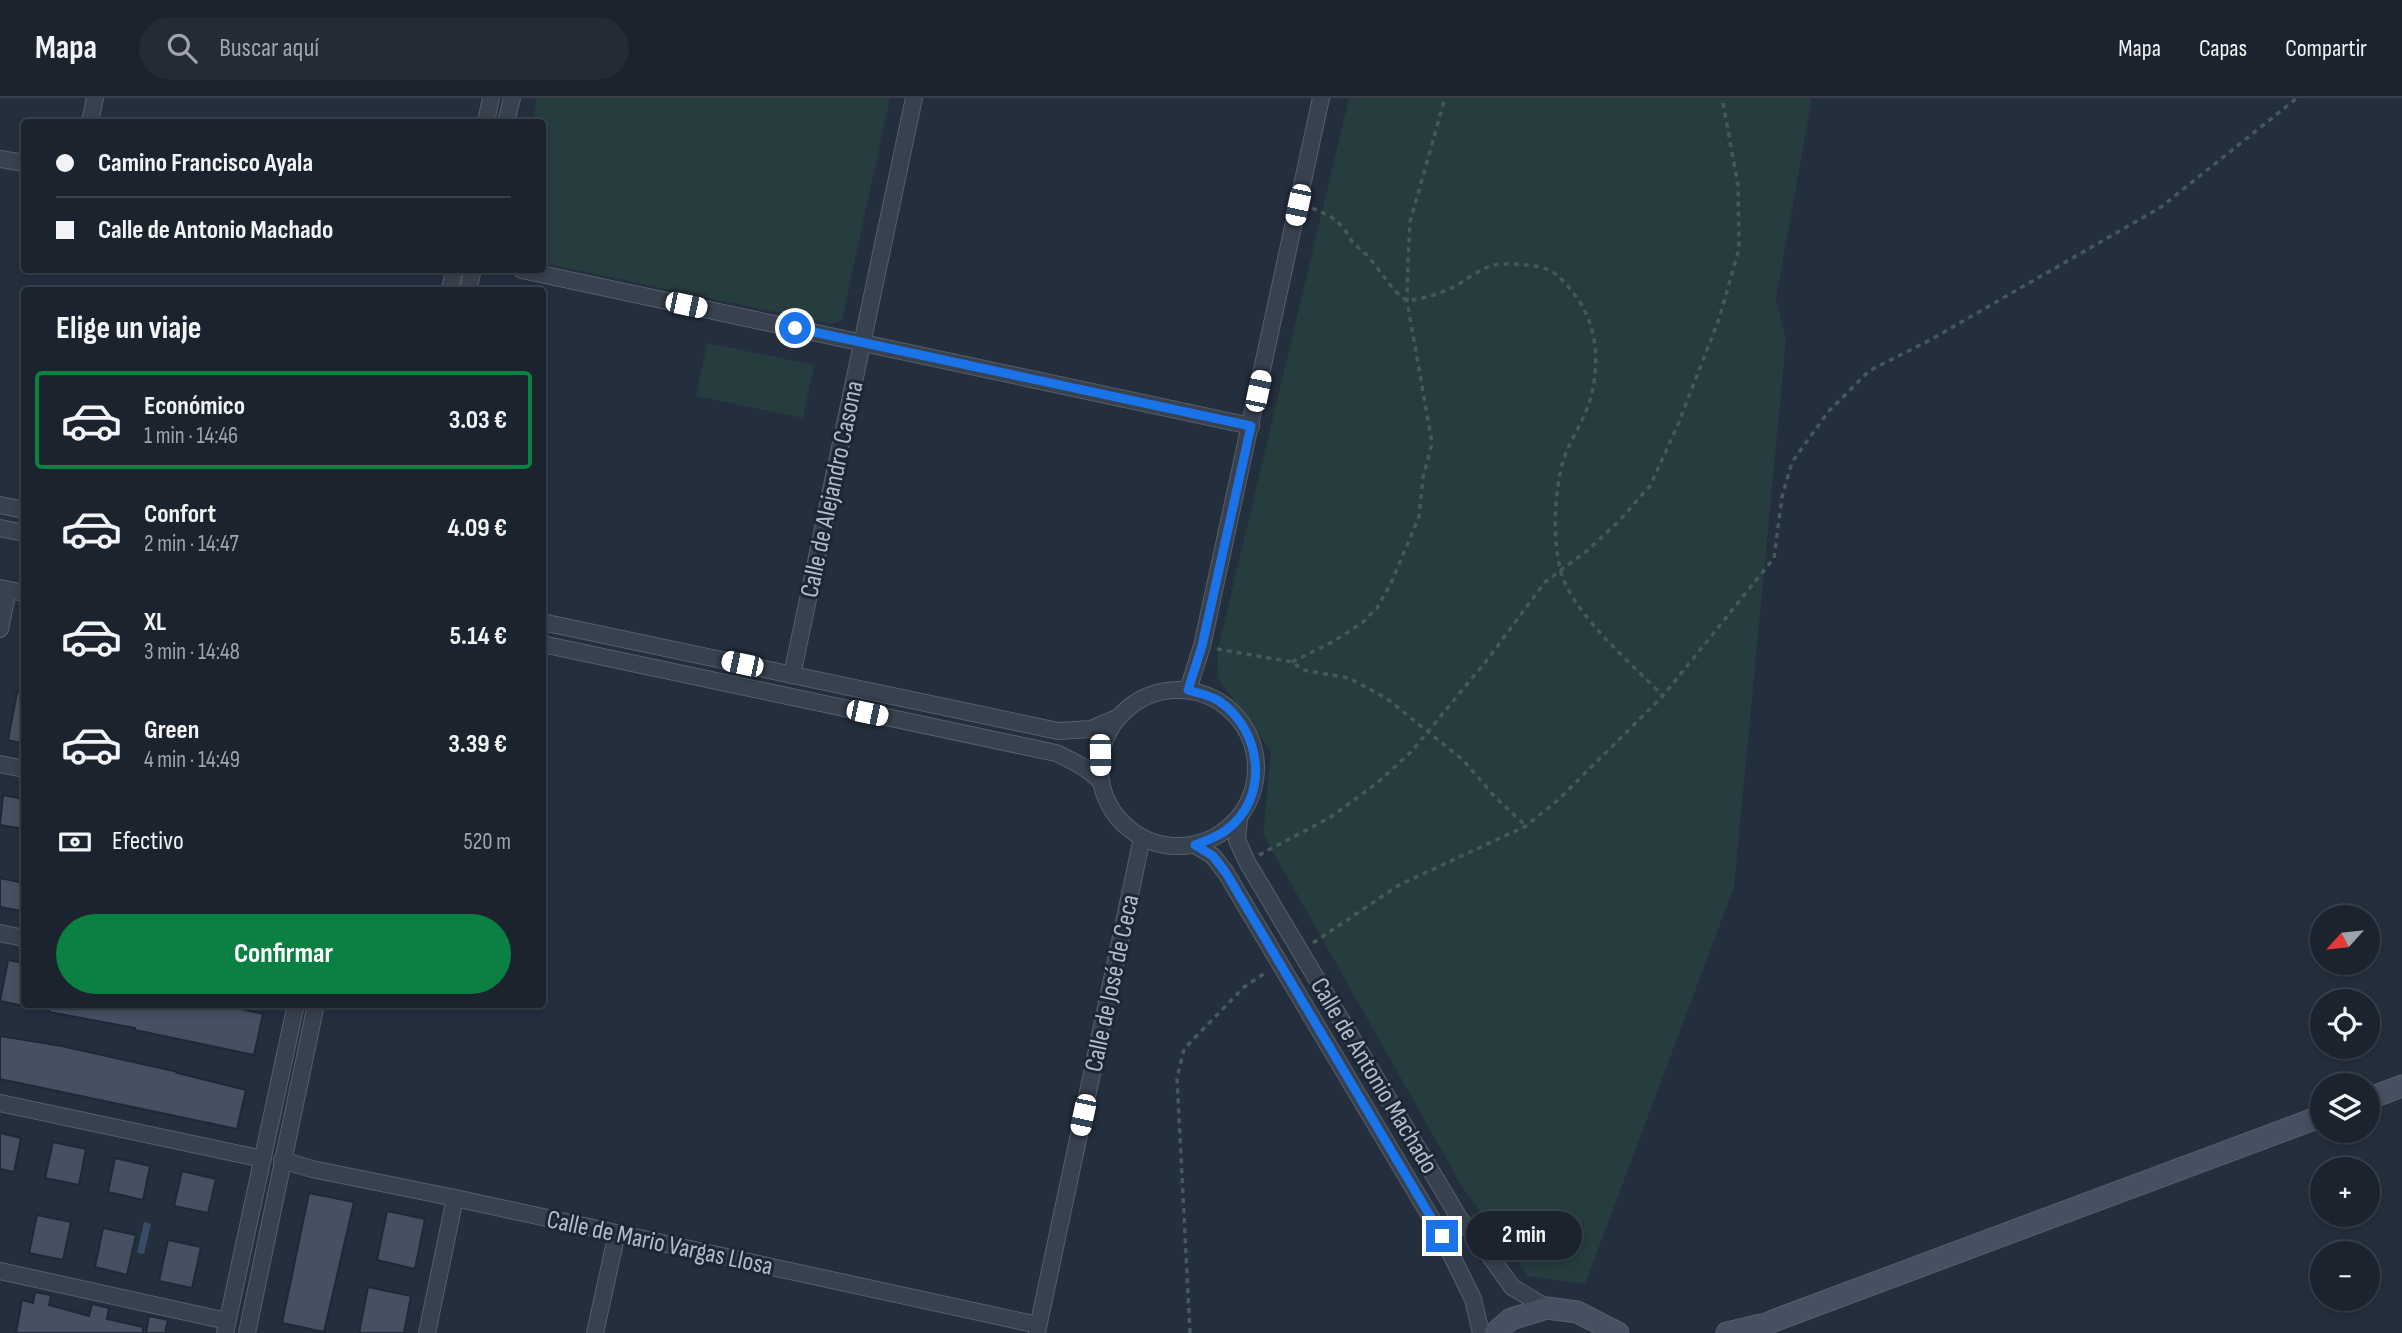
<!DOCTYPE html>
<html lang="es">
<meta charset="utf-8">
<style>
body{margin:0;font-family:"Sofia Sans Condensed",sans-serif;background:#242b36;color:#f1f3f6;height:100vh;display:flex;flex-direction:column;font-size:26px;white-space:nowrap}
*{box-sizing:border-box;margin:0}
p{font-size:23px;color:#a0a4aa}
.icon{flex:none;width:38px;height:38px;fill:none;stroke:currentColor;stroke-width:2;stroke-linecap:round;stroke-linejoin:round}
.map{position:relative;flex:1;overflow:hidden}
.panel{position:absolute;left:21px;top:189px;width:525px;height:721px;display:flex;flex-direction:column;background:#1b232e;border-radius:7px;box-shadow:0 4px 10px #0003,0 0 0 2px #39404a}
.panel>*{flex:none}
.banner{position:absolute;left:21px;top:21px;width:525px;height:154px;border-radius:7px;box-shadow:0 4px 10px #0003,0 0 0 2px #39404a;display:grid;align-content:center;height:154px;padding:0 35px;background:#1b232e}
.needle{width:46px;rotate:243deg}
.buttons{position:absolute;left:2310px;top:807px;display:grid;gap:14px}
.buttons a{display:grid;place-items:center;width:70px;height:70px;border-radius:50%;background:#1b232e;box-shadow:0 4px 10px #0003,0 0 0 2px #39404a;font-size:35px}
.end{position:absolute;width:32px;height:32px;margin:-16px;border:9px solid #1a73e8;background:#fff;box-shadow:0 0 0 4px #fff}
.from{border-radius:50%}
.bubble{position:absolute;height:49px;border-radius:24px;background:#1b232e;box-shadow:0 4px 10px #0003,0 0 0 2px #39404a;font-size:23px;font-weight:700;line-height:49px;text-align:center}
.car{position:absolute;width:21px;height:42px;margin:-21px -10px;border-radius:9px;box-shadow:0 0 5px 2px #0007;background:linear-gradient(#fff 24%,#345 0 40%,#fff 0 76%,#345 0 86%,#fff 0)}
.banner b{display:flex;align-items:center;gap:24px;height:66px;font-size:26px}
.banner b+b{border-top:2px solid #39404a}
.banner i{width:18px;height:18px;background:#f1f3f6}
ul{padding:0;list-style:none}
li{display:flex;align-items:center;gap:21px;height:98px;margin:0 14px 10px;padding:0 21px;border:4px solid transparent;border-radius:7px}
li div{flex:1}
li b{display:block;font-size:26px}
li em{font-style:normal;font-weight:700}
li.on{border-color:#0b8043}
li>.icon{width:63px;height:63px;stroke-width:1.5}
h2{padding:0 35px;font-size:32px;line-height:84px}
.pay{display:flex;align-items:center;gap:18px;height:77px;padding:0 35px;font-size:26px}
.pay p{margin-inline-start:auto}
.action{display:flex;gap:14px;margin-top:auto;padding:14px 35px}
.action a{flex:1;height:80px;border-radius:42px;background:#0b8043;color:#fff;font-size:28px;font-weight:700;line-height:80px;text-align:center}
header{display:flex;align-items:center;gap:42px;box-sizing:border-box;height:98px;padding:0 35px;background:#1b232e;border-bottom:2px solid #39404a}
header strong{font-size:33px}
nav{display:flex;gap:38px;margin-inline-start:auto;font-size:24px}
.search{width:490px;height:63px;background:#242b36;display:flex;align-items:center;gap:18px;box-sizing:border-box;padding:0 24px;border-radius:38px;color:#a0a4aa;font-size:26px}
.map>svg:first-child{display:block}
</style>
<header>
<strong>Mapa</strong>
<div class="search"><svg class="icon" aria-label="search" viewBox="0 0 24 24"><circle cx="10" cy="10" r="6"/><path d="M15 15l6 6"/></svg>Buscar aquí</div>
<nav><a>Mapa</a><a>Capas</a><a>Compartir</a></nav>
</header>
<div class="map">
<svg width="2402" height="1235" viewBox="0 0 2402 1235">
<rect width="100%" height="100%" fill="#242f3e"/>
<g fill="#263c3f">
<path d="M 537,0 L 890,0 L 842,222 L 832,226 L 543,165 L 542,24 L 532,24 Z"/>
<path d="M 1349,0 L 1812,0 L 1776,201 L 1786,242 L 1734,789 L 1585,1186 L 1528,1178 L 1463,1090 L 1263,736 L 1271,653 L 1217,579 L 1218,551 Z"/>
<path d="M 707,245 L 814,267 L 803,320 L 696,298 Z"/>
</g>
<path fill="#394c67" d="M 144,1124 L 151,1126 L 144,1156 L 137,1155 Z"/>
<g fill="#455162" stroke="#1f2835" stroke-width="2">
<path d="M 17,594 L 24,595 L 24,646 L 8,642 Z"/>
<path d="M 3,697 L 24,701 L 24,731 L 0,727 Z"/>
<path d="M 0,780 L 24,785 L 21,813 L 0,809 Z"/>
<path d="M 8,862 L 24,865 L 24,908 L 0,903 Z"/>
<path d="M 50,906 L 219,906 L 263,916 L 254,957 L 135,932 L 135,930 L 49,914 Z"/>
<path d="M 0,938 L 62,948 L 178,974 L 177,975 L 246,992 L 237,1031 L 0,981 Z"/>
<path d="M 0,1035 L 21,1040 L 14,1074 L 0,1071 Z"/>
<path d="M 53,1044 L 86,1051 L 79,1087 L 45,1080 Z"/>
<path d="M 115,1060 L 150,1068 L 143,1102 L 108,1094 Z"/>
<path d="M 182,1073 L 216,1081 L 208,1115 L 174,1108 Z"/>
<path d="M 309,1095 L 354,1104 L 324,1234 L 282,1225 Z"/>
<path d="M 387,1113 L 425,1121 L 415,1171 L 377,1162 Z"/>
<path d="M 37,1117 L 71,1124 L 63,1162 L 29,1155 Z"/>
<path d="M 103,1130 L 136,1137 L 127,1177 L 95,1169 Z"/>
<path d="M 168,1142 L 201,1149 L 192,1190 L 159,1183 Z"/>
<path d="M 368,1189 L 411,1198 L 404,1235 L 359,1235 Z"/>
<path d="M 35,1194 L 51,1197 L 49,1207 L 89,1218 L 92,1206 L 109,1210 L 107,1221 L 143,1229 L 143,1235 L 16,1235 L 22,1202 L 33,1205 Z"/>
<path d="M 149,1218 L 168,1222 L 165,1235 L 146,1235 Z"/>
</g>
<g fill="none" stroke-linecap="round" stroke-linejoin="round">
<defs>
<g id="street">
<path d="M 90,24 L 95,0"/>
<path d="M 486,24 L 491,0"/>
<path d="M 506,24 L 512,0"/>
<path d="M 0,61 L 24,65"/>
<path d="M 522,172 L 1251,328"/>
<path d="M 450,192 L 454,172"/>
<path d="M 468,192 L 473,172"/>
<path d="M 0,407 L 24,412"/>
<path d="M 0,430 L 24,435"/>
<path d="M 0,490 L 24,495"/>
<path d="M 542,524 L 1058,633 L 1091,631 L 1119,619"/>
<path d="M 0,531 L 8,492"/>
<path d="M 542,546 L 1056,655 C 1073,663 1088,670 1101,684"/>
<path d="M 792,577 L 914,0"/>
<path d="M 1188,592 L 1202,548 L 1321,0"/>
<circle cx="1178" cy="670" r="78"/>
<path d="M 0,666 L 24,671"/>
<path d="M 1239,720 L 1237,742 L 1247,764 L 1461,1123 L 1475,1137 L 1512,1189 L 1547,1210"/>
<path d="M 1195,747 L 1213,758 L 1226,775 L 1442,1138 L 1473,1201 L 1481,1235"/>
<path d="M 0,835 L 24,840"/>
<path d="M 0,1005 L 263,1061"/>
<path d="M 282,1062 L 312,1071 L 455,1100 L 1038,1227"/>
<path d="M 0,1173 L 227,1223"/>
<path d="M 1037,1234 L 1142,740"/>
<path d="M 225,1235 L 296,906"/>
<path d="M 247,1235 L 316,906"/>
<path d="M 427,1235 L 455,1100"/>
<path d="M 595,1235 L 617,1135"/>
</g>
<g id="secondary">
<path d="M 2368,1001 L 2402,988"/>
<path d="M 1495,1235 L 1511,1221 L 1547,1210 L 1577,1214 L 1618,1235"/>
<path d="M 1727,1235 L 1761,1227"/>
<path d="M 1750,1235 L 1773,1223 L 2322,1018"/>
</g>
</defs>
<use href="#street" stroke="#565f6c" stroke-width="18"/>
<use href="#secondary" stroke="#565f6c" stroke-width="23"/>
<g stroke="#44595c" stroke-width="3.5" stroke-dasharray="5 5" stroke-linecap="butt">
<path d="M 1312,110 L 1330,118 L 1343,129 L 1353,145 L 1369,159 L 1394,192 L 1407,203 C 1425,200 1441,196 1457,187 C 1469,180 1481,170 1495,167 C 1504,165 1517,166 1527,167 C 1552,169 1558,176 1574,196 C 1602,230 1601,284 1582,322 C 1574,339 1565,352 1561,371 C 1554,404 1553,437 1560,471 C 1571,515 1631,565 1663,598"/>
<path d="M 1217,551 L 1292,564 L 1303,572 L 1349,580 L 1386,600 L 1463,662 L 1495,699 L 1526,728"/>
<path d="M 1292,564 L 1334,543 L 1362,525 L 1377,510 L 1391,485 L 1419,419 L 1423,380 L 1432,345 L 1407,203 L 1408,162 L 1410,124 L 1445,0"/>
<path d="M 1259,757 L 1331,719 L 1377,685 L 1412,653 L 1487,562 L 1545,484 L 1588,452 L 1619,423 L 1650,388 L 1677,329 L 1719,221 L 1739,151 L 1738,87 L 1722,0"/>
<path d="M 1313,845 L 1399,787 L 1526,728 L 1558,702 L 1663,598 L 1774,460 L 1782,399 L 1792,364 L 1828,314 L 1869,273 L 1932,241 L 2161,109 L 2297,0"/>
<path d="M 1190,1235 L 1177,980 L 1184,951 L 1244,889 L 1265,875"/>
</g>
<use href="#street" stroke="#38414e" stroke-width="16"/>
<use href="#secondary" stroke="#465061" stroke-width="21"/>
</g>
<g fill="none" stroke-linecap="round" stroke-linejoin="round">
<path stroke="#1a73e8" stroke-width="9" d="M 795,230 L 1251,328 L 1202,548 L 1188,592 C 1197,595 1210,597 1219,603 C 1262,632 1271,700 1225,733 C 1217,739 1205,743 1195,747 L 1213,758 L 1226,775 L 1442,1138"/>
</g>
<g text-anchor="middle" stroke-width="6" stroke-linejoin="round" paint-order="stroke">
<g font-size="26" fill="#b4bcc9" stroke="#1d2633">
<text transform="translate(831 391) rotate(-78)" y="9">Calle de Alejandro Casona</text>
<text transform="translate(1111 885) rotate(-78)" y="9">Calle de José de Ceca</text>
<text transform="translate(1375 977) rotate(59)" y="9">Calle de Antonio Machado</text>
<text transform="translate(660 1144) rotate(12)" y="9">Calle de Mario Vargas Llosa</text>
</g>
</g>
</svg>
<div class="buttons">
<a><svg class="needle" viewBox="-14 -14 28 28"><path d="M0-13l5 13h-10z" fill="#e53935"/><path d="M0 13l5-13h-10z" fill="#a0a4aa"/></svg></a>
<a><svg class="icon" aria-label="locate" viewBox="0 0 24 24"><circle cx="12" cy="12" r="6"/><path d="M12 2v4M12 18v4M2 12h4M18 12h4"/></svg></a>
<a><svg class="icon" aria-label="layers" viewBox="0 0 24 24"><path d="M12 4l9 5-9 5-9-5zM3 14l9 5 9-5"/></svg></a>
<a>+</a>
<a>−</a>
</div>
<i class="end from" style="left:795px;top:230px"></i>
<i class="end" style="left:1442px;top:1138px"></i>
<div class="bubble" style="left:1466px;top:1113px;width:116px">2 min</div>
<i class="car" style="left:1298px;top:107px;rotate:192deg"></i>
<i class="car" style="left:686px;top:207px;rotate:102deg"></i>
<i class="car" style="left:1258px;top:293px;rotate:12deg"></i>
<i class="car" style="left:742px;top:566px;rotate:282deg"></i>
<i class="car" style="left:867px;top:615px;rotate:102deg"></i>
<i class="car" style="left:1100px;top:657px;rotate:179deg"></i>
<i class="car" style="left:1083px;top:1017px;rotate:192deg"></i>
<div class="banner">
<b><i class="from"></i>Camino Francisco Ayala</b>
<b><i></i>Calle de Antonio Machado</b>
</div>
<section class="panel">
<h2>Elige un viaje</h2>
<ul>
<li class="on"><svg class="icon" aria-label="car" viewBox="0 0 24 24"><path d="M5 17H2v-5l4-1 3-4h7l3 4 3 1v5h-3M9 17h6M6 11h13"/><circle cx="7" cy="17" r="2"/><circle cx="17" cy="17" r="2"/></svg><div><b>Económico</b><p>1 min · 14:46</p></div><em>3.03 €</em></li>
<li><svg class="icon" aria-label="car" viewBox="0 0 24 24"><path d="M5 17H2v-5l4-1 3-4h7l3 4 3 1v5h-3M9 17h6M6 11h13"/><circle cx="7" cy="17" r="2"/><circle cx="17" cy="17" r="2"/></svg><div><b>Confort</b><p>2 min · 14:47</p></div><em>4.09 €</em></li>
<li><svg class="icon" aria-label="car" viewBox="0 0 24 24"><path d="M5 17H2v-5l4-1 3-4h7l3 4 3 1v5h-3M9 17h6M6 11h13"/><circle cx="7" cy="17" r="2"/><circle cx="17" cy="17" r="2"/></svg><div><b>XL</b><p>3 min · 14:48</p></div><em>5.14 €</em></li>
<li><svg class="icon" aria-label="car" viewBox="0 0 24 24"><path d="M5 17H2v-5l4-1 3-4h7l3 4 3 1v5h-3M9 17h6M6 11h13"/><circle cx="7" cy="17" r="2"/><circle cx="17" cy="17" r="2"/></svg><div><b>Green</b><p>4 min · 14:49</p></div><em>3.39 €</em></li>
</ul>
<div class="pay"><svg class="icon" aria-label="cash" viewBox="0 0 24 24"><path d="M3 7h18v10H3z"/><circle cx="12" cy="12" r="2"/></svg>Efectivo<p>520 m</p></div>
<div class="action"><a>Confirmar</a></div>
</section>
</div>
